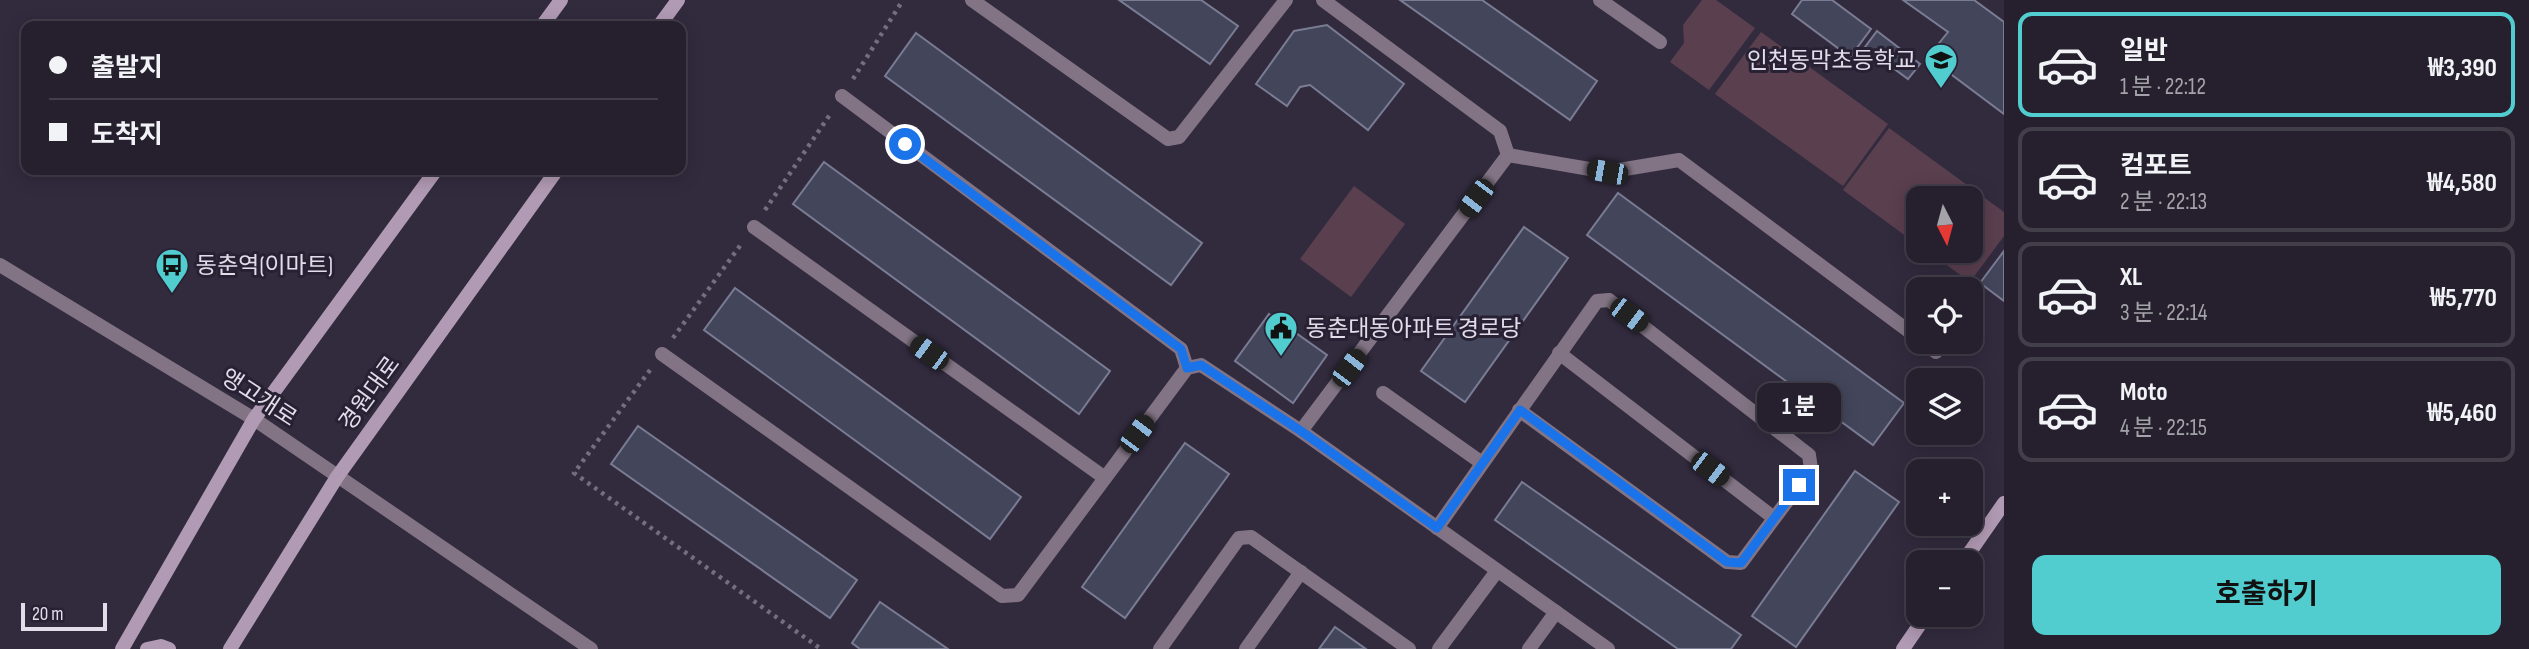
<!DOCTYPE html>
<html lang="ko">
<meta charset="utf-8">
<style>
body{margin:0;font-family:"Sofia Sans Condensed","Noto Sans KR",sans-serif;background:#322d3a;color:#f1f3f6;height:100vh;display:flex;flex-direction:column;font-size:26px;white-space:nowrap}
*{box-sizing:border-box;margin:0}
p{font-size:23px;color:#a4a3aa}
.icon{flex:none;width:38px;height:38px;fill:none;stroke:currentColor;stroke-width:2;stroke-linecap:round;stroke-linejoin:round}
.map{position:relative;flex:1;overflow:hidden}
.drawer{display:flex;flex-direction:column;background:#26202e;width:525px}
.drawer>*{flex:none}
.banner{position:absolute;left:21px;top:21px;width:665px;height:154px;border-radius:14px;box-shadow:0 4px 18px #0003,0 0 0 2px #423e4a;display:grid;align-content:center;height:154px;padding:0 28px;background:#26202e}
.needle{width:46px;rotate:174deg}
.buttons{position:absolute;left:1906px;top:186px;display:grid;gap:14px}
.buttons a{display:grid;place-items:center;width:77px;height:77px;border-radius:14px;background:#26202e;box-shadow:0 4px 18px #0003,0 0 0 2px #423e4a;font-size:35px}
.scale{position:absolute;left:21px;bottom:18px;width:86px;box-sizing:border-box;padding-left:7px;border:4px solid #e1dde9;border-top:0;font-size:19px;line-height:24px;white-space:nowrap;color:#e1dde9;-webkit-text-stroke:5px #282134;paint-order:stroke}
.end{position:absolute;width:32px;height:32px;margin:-16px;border:9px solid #1a73e8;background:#fff;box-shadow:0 0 0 4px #fff}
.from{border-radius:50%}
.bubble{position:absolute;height:49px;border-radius:14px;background:#26202e;box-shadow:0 4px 18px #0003,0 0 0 2px #423e4a;font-size:23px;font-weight:700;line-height:49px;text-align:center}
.car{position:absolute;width:21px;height:42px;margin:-21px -10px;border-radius:9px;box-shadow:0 0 5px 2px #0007;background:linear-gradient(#222 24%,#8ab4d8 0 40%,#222 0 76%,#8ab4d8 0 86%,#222 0)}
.banner b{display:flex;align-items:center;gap:24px;height:66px;font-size:26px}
.banner b+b{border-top:2px solid #423e4a}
.banner i{width:18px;height:18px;background:#f1f3f6}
ul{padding:12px 0 0;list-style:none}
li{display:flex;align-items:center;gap:21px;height:105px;margin:0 14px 10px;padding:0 14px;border:4px solid #423e4a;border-radius:14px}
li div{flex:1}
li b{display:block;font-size:26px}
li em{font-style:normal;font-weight:700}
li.selected{border-color:#52cdcf}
li>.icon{width:63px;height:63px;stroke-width:1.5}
.button{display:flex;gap:14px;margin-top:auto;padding:14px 28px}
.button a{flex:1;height:80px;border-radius:14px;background:#52cdcf;color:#111;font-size:28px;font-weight:700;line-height:80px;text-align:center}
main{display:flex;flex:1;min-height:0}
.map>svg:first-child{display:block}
</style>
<main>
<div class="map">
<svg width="2004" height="649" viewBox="0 0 2004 649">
<rect width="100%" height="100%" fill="#322b3e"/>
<g fill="#5a3f4f">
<path d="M 1702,0 L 1716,0 L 1755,28 L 1709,90 L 1670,62 L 1684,43 L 1683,25 Z"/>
<path d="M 1761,32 L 1888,124 L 1843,186 L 1715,94 Z"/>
<path d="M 1889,128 L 2004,212 L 2004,236 L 1970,282 L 1926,250 L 1970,250 L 1970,198 L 1918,198 L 1918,245 L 1843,190 Z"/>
<path d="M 1354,186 L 1405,224 L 1351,297 L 1300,259 Z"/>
</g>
<g fill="#43455b" stroke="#7a7c94" stroke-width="2">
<path d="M 1119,0 L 1201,0 L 1238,26 L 1210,64 Z"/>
<path d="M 1400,0 L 1482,0 L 1597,81 L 1570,120 Z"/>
<path d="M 1802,0 L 1832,0 L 1871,29 L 1850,57 L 1792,14 Z"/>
<path d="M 1903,0 L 1974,0 L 2004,22 L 2004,114 L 1928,57 L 1948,32 Z"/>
<path d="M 1327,25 L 1404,84 L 1368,130 L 1310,85 L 1300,87 L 1287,106 L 1256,84 L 1294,31 Z"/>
<path d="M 1877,31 L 1920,64 L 1908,79 L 1865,47 Z"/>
<path d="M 916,33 L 1202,243 L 1171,285 L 885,76 Z"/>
<path d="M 824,162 L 1110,371 L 1079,414 L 793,204 Z"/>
<path d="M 1618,193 L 1904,403 L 1873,445 L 1587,235 Z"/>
<path d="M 1524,227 L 1568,258 L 1465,402 L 1421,371 Z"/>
<path d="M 2004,251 L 2004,301 L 1980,283 Z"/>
<path d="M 735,288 L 1021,497 L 990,539 L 704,330 Z"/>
<path d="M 1269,314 L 1327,355 L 1293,403 L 1235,361 Z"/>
<path d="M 638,426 L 857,580 L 830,618 L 611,464 Z"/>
<path d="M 1185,443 L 1229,474 L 1125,618 L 1082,587 Z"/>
<path d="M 1855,471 L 1899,502 L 1796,647 L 1752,616 Z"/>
<path d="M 1522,482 L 1741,635 L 1731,649 L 1678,649 L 1495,520 Z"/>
<path d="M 880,602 L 948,649 L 860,649 L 852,643 Z"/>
<path d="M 1335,627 L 1366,649 L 1319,649 Z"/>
</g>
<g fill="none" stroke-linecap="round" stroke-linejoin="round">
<g stroke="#746e7e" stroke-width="4.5" stroke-dasharray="3.5 5" stroke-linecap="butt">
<path d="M 853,79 L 903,0"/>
<path d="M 765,210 L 831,113"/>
<path d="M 673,338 L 742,243"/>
<path d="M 650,370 L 574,473 L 821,649"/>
</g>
<g stroke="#827484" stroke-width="14">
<path d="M 972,0 L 1168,139 L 1179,137 L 1286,0"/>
<path d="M 1323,0 L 1500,131 L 1508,155 L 1301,431 L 1608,649"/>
<path d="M 1600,0 L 1660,42"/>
<path d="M 842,96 L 1181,349 L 1187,368"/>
<path d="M 1508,155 L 1607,172 L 1679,160 L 1918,338"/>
<path d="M 754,227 L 1105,478"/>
<path d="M 1922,341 L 1936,352"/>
<path d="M 1559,353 L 1774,518"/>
<path d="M 662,354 L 1002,596 L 1018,595 L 1187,368 L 1201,365 L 1301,431"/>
<path d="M 1383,393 L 1482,463"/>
<path d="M 1437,528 L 1597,301 L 1609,300 L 1809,455 L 1811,469 L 1741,563 L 1727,562 L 1519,410"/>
<path d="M 1160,649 L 1239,538 L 1251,537 L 1409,649"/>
<path d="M 1246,649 L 1301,572"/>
<path d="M 1439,649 L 1497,571"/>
<path d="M 1529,649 L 1556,612"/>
</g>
<path stroke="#827484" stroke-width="14" d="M 0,265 L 254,419 L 591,649"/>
<g stroke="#b19ab4" stroke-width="14">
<path d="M 542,26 L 561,0"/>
<path d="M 659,26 L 678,0"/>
<path d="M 1963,562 L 2004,503"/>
<path d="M 122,649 L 254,419 L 436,170"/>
<path d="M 147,649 L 161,646 L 169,649"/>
<path d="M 230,649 L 337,477 L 557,170"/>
<path d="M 1903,649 L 1927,614"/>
</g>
</g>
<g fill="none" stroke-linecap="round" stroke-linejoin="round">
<path stroke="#1a73e8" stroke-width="9" d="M 905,144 L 1181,349 L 1187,368 L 1201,365 L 1301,431 L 1437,528 L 1520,410 L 1727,562 L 1741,563 L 1799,485"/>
</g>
<defs>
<symbol id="school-pin" viewBox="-11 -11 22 30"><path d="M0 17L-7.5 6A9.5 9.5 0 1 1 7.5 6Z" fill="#52cdcf" stroke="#282134"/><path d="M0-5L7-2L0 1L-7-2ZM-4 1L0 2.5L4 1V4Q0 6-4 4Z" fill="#111"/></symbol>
<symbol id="bus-pin" viewBox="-11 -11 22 30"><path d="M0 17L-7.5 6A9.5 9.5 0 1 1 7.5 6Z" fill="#52cdcf" stroke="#282134"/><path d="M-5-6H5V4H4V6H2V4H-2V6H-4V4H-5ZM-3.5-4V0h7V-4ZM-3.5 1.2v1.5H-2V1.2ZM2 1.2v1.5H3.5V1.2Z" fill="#111"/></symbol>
<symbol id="civic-pin" viewBox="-11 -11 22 30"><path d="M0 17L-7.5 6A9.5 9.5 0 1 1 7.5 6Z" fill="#52cdcf" stroke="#282134"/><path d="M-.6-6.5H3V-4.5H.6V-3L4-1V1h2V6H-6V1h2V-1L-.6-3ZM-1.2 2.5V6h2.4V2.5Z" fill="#111"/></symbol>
</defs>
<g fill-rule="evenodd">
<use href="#school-pin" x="1922" y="41" width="38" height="52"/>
<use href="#bus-pin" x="153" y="246" width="38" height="52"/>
<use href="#civic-pin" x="1262" y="309" width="38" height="52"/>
</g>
<g text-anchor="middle" stroke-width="6" stroke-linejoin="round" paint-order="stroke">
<g font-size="23" fill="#e1dde9" stroke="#282134" text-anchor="start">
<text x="1916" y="68" text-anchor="end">인천동막초등학교</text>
<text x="196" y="273">동춘역(이마트)</text>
<text x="1306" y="336">동춘대동아파트 경로당</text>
</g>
<g font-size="23" fill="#e1dde9" stroke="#282134">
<text transform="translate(369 393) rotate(-54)" y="8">경원대로</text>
<text transform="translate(259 397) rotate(33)" y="8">앵고개로</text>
</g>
</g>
</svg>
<div class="buttons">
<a><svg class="needle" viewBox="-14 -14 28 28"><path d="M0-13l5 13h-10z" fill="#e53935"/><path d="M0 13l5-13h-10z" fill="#a4a3aa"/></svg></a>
<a><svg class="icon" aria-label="locate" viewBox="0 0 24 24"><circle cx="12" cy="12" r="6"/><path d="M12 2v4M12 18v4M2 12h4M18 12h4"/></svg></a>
<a><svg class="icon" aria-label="layers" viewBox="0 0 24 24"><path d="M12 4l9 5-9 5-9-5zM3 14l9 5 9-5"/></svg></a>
<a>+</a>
<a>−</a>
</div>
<div class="scale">20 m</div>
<i class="end from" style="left:905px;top:144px"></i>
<i class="end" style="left:1799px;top:485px"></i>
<div class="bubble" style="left:1757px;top:383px;width:84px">1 분</div>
<i class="car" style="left:1607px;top:172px;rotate:280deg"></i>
<i class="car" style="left:1476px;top:198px;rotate:217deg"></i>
<i class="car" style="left:1629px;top:315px;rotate:127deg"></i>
<i class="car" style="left:929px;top:353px;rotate:306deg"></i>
<i class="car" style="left:1349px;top:368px;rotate:37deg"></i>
<i class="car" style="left:1137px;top:434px;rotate:37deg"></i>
<i class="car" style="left:1710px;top:469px;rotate:127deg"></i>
<div class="banner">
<b><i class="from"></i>출발지</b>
<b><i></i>도착지</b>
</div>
</div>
<section class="drawer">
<ul>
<li class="selected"><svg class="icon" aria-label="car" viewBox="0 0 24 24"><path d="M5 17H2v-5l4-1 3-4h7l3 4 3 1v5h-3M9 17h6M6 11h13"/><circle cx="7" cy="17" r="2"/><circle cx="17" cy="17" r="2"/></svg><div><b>일반</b><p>1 분 · 22:12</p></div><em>₩3,390</em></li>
<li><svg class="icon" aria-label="car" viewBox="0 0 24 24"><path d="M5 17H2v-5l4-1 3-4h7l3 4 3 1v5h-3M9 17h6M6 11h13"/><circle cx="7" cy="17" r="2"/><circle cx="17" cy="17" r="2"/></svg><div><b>컴포트</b><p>2 분 · 22:13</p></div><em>₩4,580</em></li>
<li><svg class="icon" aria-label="car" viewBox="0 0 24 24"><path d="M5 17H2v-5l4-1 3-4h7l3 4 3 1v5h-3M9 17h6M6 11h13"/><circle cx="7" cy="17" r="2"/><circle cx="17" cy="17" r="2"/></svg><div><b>XL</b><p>3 분 · 22:14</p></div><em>₩5,770</em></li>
<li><svg class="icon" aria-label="car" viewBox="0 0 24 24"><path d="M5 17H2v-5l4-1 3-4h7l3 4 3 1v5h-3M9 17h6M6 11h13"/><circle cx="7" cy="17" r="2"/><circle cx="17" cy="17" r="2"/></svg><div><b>Moto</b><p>4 분 · 22:15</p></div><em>₩5,460</em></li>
</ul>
<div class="button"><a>호출하기</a></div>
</section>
</main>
